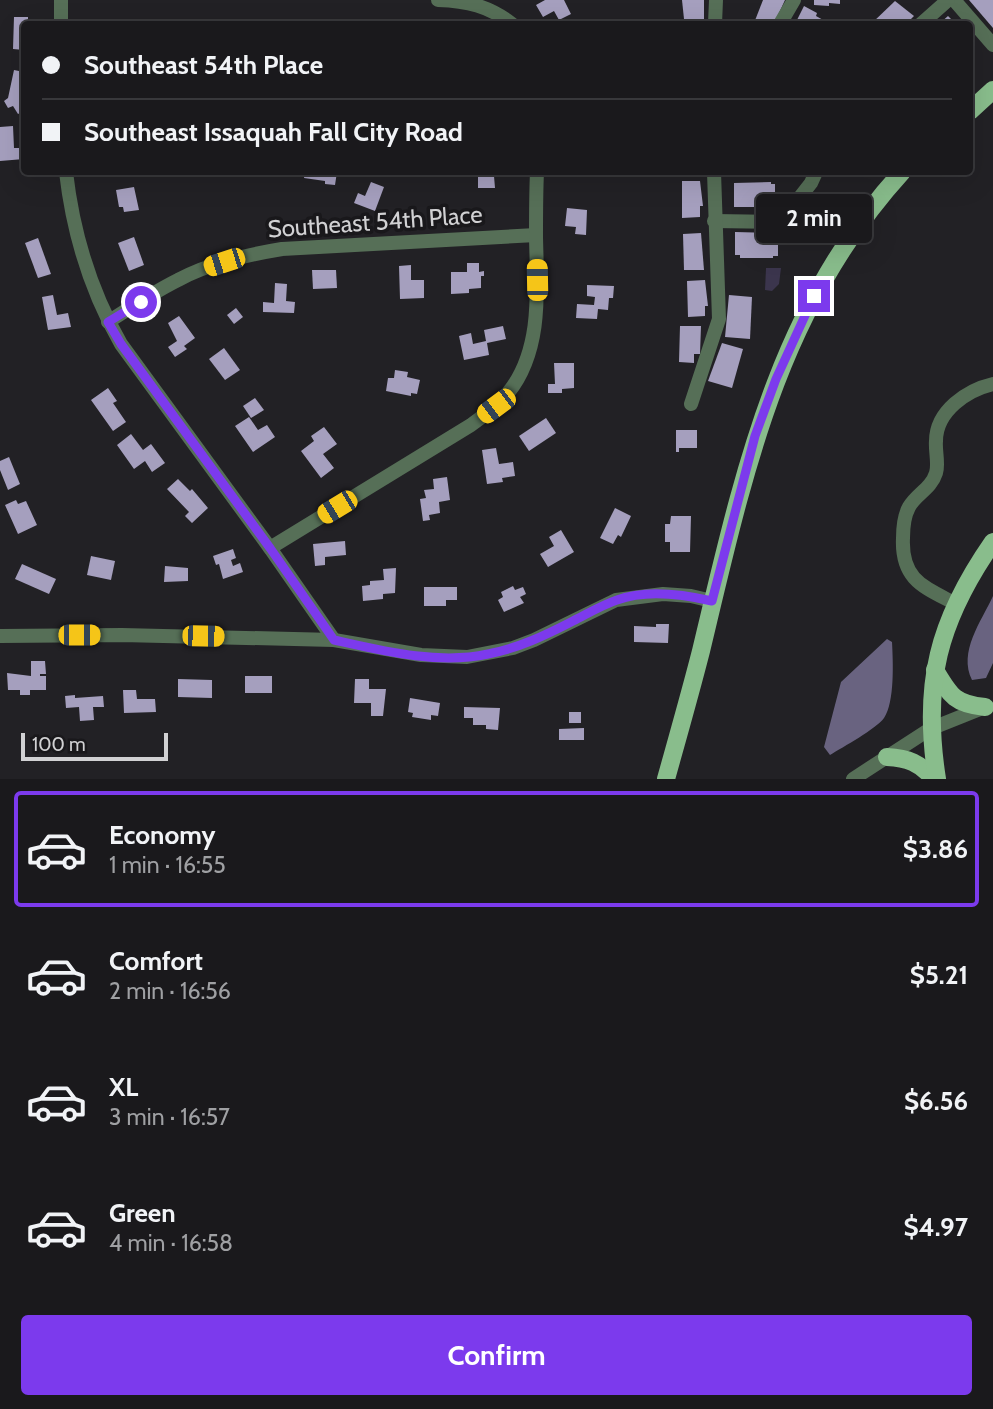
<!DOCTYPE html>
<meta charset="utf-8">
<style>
body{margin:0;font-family:Cabin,sans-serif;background:#232225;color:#f1f3f6;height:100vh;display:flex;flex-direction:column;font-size:26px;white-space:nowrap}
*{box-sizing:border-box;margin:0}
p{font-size:23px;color:#9fa0a3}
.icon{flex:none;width:38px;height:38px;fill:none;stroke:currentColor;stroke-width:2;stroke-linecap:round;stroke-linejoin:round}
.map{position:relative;height:779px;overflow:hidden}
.details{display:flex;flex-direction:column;background:#1a191c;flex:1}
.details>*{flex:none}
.hud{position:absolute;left:21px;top:21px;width:952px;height:154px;border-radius:7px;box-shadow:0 7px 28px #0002,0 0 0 2px #38383b;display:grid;align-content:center;height:154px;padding:0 21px;background:#1a191c}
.scale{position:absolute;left:21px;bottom:18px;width:147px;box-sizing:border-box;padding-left:7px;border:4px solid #d1d1d3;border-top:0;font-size:19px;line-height:24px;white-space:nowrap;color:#d1d1d3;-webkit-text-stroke:5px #19181b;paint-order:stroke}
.end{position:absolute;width:32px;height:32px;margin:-16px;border:9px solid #7c3aed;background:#fff;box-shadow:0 0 0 4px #fff}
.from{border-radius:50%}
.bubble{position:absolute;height:49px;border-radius:7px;background:#1a191c;box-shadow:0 7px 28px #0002,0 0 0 2px #38383b;font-size:23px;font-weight:800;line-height:49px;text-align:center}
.car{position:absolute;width:21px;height:42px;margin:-21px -10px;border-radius:9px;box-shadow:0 0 5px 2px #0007;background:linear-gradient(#f5c518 24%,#345 0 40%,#f5c518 0 76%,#345 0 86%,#f5c518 0)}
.hud b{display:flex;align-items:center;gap:24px;height:66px;font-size:26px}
.hud b+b{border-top:2px solid #38383b}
.hud i{width:18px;height:18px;background:#f1f3f6}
ul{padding:12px 0 0;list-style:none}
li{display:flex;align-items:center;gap:21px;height:116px;margin:0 14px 10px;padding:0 7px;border:4px solid transparent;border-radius:7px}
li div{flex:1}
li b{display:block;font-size:26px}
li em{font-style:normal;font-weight:800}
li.selected{border-color:#7c3aed}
li>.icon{width:63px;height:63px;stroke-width:1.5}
.action{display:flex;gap:14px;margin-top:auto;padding:14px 21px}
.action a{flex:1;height:80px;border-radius:7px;background:#7c3aed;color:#fff;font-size:28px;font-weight:800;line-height:80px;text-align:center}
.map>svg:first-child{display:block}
</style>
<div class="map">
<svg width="993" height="779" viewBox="0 0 993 779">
<rect width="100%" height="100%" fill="#222125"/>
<path fill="#3b354d" d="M 766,268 L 781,268 L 779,284 L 772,291 L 765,290 Z"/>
<g fill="#696380">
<path d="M 993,596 L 993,663 L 986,678 L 972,680 C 958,652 981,622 993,596 Z"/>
<path d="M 887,639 L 892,642 C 893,661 895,702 884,718 C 876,729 843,747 830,755 L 824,747 L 841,682 Z"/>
</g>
<g fill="#a59fbe">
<path d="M 545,0 L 564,0 L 571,14 L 559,20 L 554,11 L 543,17 L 536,5 Z"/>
<path d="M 682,0 L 704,0 L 704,20 L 684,19 Z"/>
<path d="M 763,0 L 785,0 L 774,24 L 754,23 Z"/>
<path d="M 814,0 L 840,0 L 840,4 L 829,3 L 829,6 L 814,5 Z"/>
<path d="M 969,0 L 993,0 L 993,28 Z"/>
<path d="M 895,1 L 914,16 L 906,24 L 871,24 Z"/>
<path d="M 804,6 L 817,13 L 816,16 L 825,21 L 823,24 L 795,24 Z"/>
<path d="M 948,16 L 956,24 L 939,24 Z"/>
<path d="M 14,17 L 28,17 L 28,24 L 24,24 L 24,50 L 13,49 Z"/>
<rect x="425" y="20" width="11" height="4"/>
<path d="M 14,70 L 24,72 L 24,111 L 18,114 L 13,106 L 8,108 L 4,101 L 8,98 Z"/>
<path d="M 13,126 L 14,148 L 24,148 L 24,159 L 0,161 L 0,127 Z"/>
<path d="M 305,172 L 337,172 L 335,185 L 325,184 L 325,181 L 304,178 Z"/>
<path d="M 478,172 L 492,172 L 492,176 L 494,176 L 495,188 L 478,188 Z"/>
<rect x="570" y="172" width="20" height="3"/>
<path d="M 682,181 L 700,181 L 703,206 L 700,206 L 700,217 L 682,218 Z"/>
<path d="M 371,182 L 384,187 L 375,211 L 354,203 L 358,193 L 365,196 Z"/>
<path d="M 771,182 L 771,184 L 775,184 L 775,207 L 734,207 L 734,183 Z"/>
<path d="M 134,187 L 139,210 L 124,212 L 123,207 L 119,207 L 116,190 Z"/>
<path d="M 567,208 L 587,210 L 586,235 L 575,234 L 576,227 L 565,226 Z"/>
<path d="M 735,232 L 778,233 L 778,256 L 773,256 L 773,258 L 740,258 L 740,255 L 735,255 Z"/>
<path d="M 701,233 L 704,270 L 684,270 L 683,234 Z"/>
<path d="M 134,237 L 144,265 L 129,271 L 118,243 Z"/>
<path d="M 38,238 L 51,274 L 38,278 L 25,243 Z"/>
<path d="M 467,263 L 479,263 L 479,272 L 484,271 L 484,276 L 481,276 L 481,288 L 469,289 L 469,293 L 451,294 L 451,272 L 467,272 Z"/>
<path d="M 411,265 L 411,280 L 424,280 L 424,298 L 400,299 L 399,266 Z"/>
<path d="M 312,270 L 336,270 L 337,288 L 313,289 Z"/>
<path d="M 705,280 L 708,306 L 705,306 L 705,316 L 688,317 L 687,281 Z"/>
<path d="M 275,283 L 287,284 L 286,301 L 295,302 L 294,313 L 263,312 L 263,302 L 274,303 Z"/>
<path d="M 587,285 L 614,286 L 613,298 L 609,298 L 608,310 L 598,309 L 597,319 L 576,318 L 577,304 L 594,305 L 595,297 L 587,296 Z"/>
<path d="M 53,295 L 57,315 L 68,313 L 71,327 L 48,330 L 42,297 Z"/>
<path d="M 729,295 L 752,297 L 750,339 L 725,337 Z"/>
<path d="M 236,308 L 243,317 L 234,324 L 227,315 Z"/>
<path d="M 179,316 L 195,338 L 184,346 L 187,349 L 175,357 L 168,347 L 177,341 L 168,323 Z"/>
<path d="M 503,326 L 506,339 L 487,343 L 489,355 L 464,360 L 459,336 L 471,333 L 473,344 L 486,341 L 484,330 Z"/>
<path d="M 680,326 L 701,326 L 700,354 L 694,354 L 694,363 L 679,362 Z"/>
<path d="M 722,343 L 743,349 L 732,388 L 708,381 Z"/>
<path d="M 224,348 L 240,370 L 225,380 L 209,359 Z"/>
<path d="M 554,363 L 574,363 L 574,388 L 562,389 L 562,393 L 548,393 L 548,384 L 555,384 Z"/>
<path d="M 395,370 L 408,372 L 407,377 L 420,380 L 417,394 L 411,393 L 411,396 L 386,391 L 388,378 L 394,378 Z"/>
<path d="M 108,388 L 117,401 L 113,403 L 126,422 L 113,431 L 91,400 Z"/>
<path d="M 255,398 L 264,410 L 251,418 L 243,406 Z"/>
<path d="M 249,417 L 258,430 L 267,425 L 275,437 L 253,452 L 235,426 Z"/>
<path d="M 546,418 L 556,433 L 529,451 L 519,436 Z"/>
<path d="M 324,427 L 337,444 L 323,454 L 334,468 L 321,478 L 301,451 L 314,441 L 311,436 Z"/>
<path d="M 676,430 L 697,430 L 697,448 L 679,448 L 679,452 L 676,452 Z"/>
<path d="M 131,434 L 143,450 L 151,444 L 165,463 L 152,472 L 145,461 L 134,469 L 117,445 Z"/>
<path d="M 496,448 L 499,464 L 513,462 L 515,476 L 502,478 L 503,482 L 487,484 L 482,450 Z"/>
<path d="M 9,457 L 20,484 L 8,490 L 0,470 L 0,461 Z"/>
<path d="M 447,477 L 450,500 L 439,502 L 440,513 L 429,515 L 430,520 L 423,521 L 420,499 L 426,498 L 424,490 L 434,489 L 433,479 Z"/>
<path d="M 178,479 L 190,491 L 192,489 L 208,508 L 192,523 L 185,516 L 189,512 L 167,489 Z"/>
<path d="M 16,500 L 18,504 L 26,501 L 37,525 L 18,534 L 5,505 Z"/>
<path d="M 615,508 L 631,516 L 621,537 L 618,535 L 613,544 L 600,538 Z"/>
<path d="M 671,516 L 691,516 L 690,552 L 670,552 L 670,542 L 665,542 L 665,524 L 670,524 Z"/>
<path d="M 561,530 L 574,552 L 548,567 L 540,554 L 554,546 L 549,537 Z"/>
<path d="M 345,541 L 346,555 L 325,557 L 325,565 L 315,566 L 313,544 Z"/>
<path d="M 233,549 L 236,558 L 231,560 L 233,566 L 240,563 L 243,572 L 223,579 L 219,564 L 216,565 L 213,556 Z"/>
<path d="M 91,556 L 115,561 L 111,580 L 87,575 Z"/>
<path d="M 22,564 L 56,579 L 49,594 L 15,579 Z"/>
<path d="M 165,566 L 188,568 L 188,581 L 164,582 Z"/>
<path d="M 396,568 L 395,593 L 383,594 L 383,599 L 363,601 L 362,586 L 370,585 L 370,581 L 384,580 L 383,569 Z"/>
<path d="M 513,586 L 515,590 L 523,587 L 526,594 L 520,597 L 524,603 L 504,612 L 498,600 L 503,597 L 501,592 Z"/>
<path d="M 424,587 L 457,587 L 457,600 L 446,600 L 446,606 L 424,606 Z"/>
<path d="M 656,624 L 669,624 L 668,643 L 634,642 L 634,626 L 656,627 Z"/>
<path d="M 31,661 L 45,661 L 46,674 L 40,674 L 40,676 L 46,676 L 46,690 L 30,690 L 30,695 L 20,695 L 20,690 L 8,690 L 7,673 L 31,676 Z"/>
<rect x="245" y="676" width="27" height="17"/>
<path d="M 178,679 L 212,680 L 212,698 L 178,697 Z"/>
<path d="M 355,679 L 369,679 L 369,689 L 386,689 L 383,716 L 371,716 L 371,703 L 354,703 Z"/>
<path d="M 123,690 L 136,690 L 137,699 L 155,699 L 156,712 L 124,713 Z"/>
<path d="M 75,695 L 75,698 L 103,696 L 104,707 L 93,707 L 94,720 L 80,721 L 79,707 L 66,708 L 65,696 Z"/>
<path d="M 410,698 L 440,703 L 438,716 L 431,715 L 431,720 L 412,717 L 413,713 L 408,712 Z"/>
<path d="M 464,707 L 500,708 L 498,730 L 486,729 L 486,725 L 473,725 L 473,718 L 464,718 Z"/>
<rect x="569" y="712" width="12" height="11"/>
<path d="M 584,728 L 584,740 L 559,740 L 559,729 Z"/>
</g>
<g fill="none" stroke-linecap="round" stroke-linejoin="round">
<g stroke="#566f57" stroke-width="14">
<path d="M 61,0 L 61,24"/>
<path d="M 438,0 C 467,1 489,6 512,24"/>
<path d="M 954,0 L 993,45"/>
<path d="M 715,24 L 716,0"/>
<path d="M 780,24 L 794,0"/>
<path d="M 921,24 L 948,0"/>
<path d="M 66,172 C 73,233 90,290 121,344 L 270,548 L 334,640"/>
<path d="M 714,221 L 777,222 L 782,220 L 811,183 L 816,172"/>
<path d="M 108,322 C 131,307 154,292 178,280 C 210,263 246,255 282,249 L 536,235"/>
<path d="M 691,404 L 719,319 L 714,172"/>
<path d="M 270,548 L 471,425 C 484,415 498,406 508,393 C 543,350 537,288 536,237 C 536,215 536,193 537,172"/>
<path d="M 956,604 C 924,587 901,580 903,538 C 903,527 904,516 909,507 C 916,494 931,489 936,473 C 939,464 935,451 936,441 C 936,411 967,390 993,384"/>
<path d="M 0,636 L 122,635 L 334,640 L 421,655 L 467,657 L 513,648 L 534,640 L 616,600 L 663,594 L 691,596 L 712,601"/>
<path d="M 853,779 L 930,729 L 985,707"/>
</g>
<g stroke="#89bd8c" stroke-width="18">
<path d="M 970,111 L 993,90"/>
<path d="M 935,670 C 950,695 954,704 985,707"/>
<path d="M 887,757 C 908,758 920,763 934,779"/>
<path d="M 666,779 C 678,736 690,694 701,651 C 743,476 777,309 902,172"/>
<path d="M 937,779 C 922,684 938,621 993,542"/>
</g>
</g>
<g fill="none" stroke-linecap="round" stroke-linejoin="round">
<path stroke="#7c3aed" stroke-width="9" d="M 141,302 L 108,322 L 121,344 L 270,548 L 334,640 C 383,651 439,665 488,654 C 519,648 546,635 573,621 C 587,614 602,605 617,600 C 646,589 682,594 712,601 L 755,436 L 776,379 L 814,296"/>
</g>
<g text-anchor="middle" stroke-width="7" stroke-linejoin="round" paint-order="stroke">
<g font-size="24" fill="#d1d1d3" stroke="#19181b">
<text transform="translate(375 222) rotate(-4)" y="8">Southeast 54th Place</text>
</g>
</g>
</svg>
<div class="scale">100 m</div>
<i class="end from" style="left:141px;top:302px"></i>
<i class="end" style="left:814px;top:296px"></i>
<div class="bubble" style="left:756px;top:194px;width:116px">2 min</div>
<i class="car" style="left:224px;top:262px;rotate:252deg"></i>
<i class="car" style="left:537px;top:280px;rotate:359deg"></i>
<i class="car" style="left:496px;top:406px;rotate:233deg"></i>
<i class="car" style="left:337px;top:507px;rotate:239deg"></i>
<i class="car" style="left:79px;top:635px;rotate:90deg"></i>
<i class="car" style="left:203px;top:636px;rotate:91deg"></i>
<div class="hud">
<b><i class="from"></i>Southeast 54th Place</b>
<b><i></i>Southeast Issaquah Fall City Road</b>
</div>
</div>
<section class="details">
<ul>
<li class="selected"><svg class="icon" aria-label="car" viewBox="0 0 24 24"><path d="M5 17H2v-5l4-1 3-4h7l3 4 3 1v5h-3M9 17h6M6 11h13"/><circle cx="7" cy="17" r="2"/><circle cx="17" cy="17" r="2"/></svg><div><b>Economy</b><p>1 min · 16:55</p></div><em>$3.86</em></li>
<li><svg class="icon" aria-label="car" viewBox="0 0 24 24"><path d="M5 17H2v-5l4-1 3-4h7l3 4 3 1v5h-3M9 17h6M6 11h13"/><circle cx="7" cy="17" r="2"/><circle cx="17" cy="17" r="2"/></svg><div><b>Comfort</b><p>2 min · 16:56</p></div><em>$5.21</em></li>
<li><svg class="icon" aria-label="car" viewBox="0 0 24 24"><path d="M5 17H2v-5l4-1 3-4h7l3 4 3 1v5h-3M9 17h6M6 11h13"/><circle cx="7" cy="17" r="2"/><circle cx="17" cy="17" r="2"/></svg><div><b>XL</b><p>3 min · 16:57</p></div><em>$6.56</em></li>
<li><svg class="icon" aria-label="car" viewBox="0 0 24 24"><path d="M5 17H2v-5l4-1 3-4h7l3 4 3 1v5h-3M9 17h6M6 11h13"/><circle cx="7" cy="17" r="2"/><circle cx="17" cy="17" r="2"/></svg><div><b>Green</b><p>4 min · 16:58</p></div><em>$4.97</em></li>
</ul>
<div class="action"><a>Confirm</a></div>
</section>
